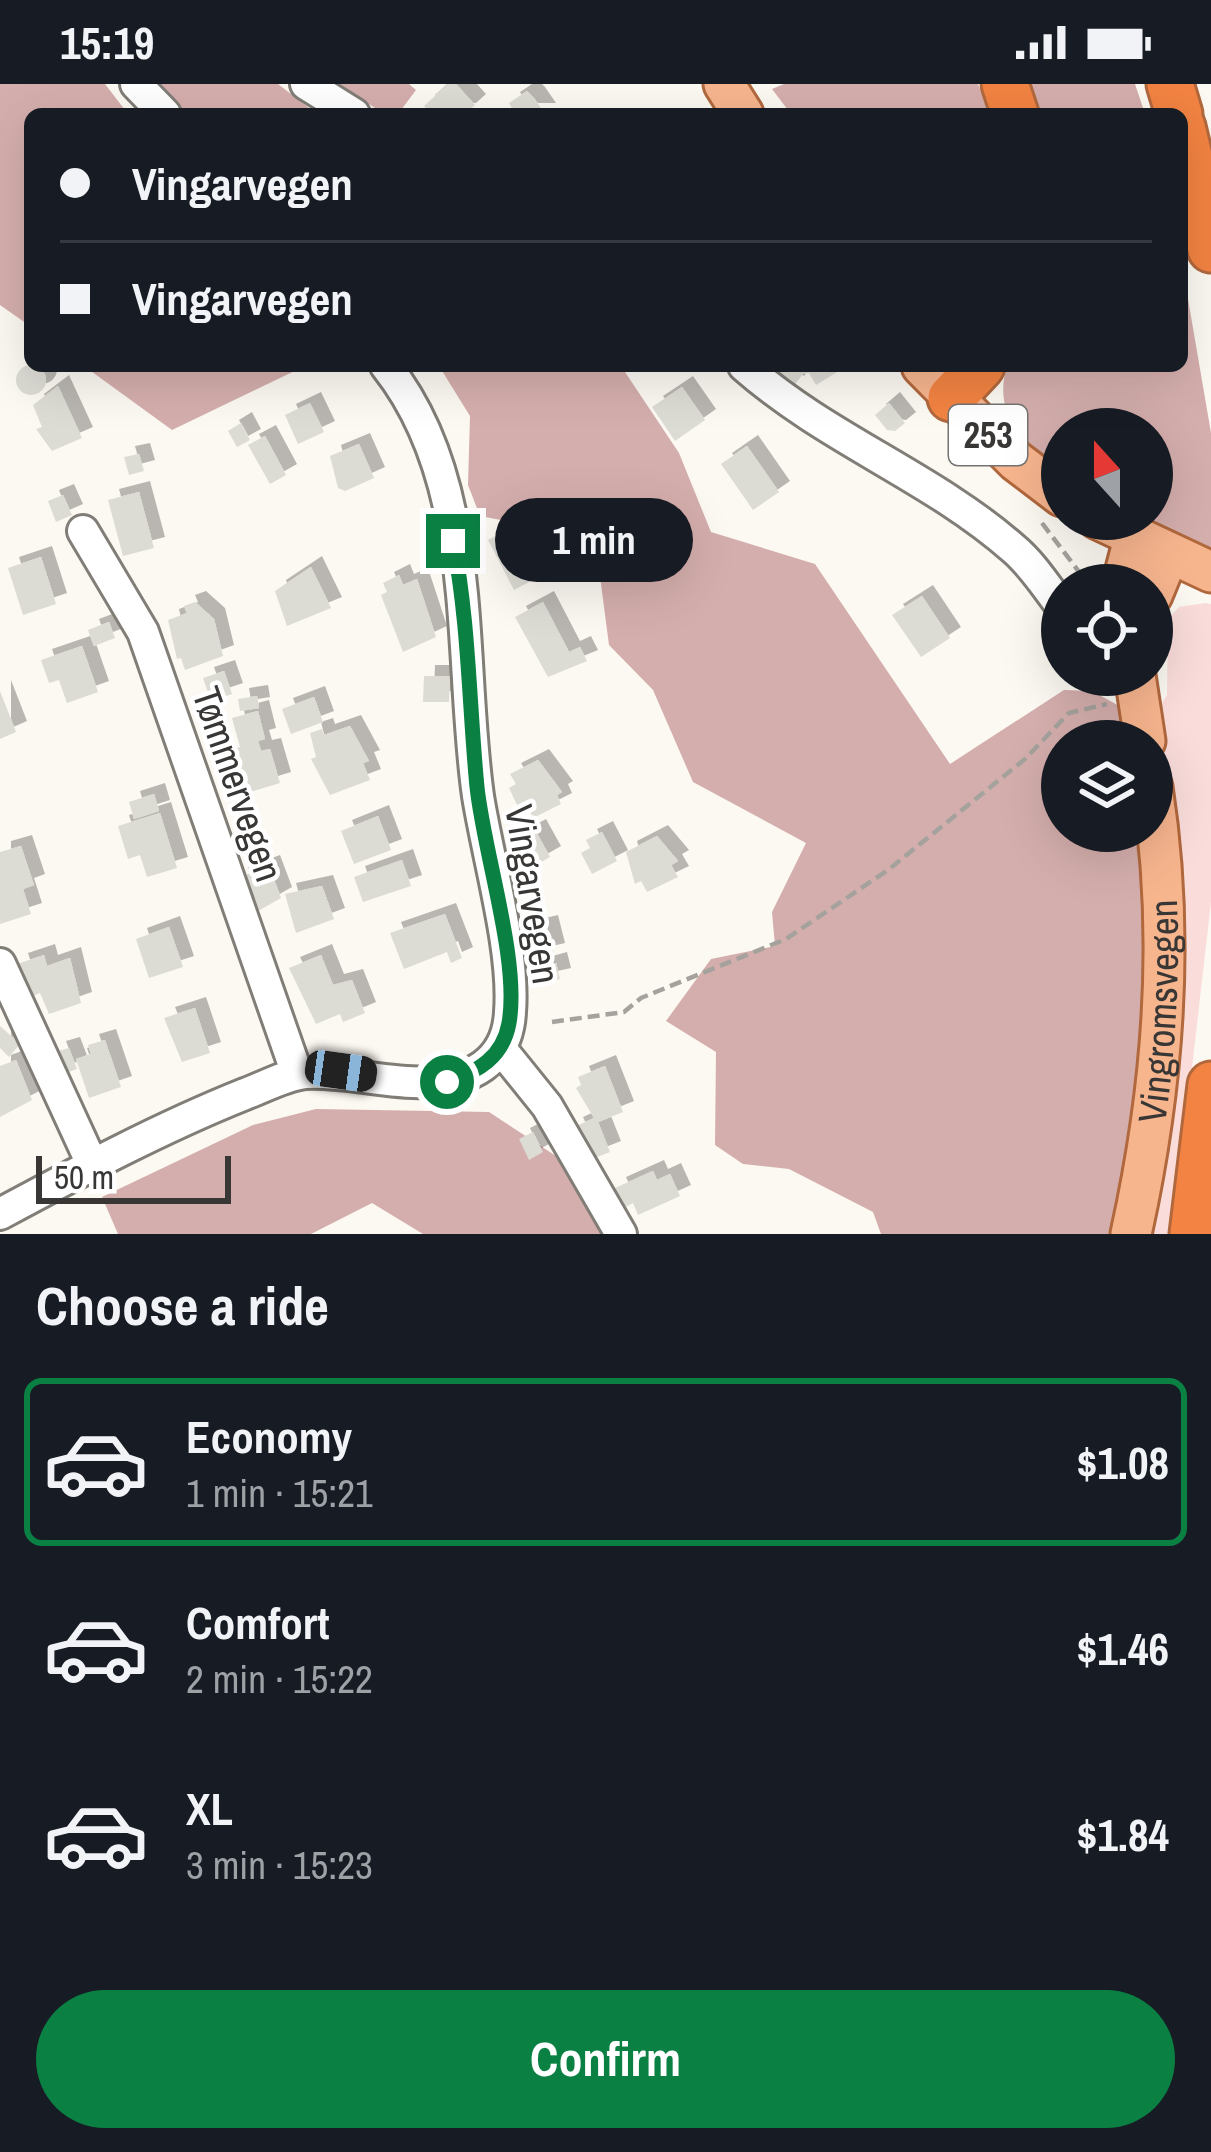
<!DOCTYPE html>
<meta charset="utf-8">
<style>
body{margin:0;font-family:"Archivo Narrow",sans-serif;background:#242831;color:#f1f3f6;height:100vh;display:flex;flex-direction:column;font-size:45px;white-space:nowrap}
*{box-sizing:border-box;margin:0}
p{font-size:39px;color:#9ea1a6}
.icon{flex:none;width:66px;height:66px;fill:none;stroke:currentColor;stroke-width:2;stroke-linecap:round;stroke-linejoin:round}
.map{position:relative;height:1150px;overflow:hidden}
.sheet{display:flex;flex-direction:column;background:#171b24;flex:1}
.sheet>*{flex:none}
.hud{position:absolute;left:24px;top:24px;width:1164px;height:264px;border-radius:18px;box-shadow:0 12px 48px #0002;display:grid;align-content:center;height:264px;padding:0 36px;background:#171b24}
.needle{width:78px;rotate:339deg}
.fabs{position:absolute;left:1041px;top:324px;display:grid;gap:24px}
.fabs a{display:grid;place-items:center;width:132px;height:132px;border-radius:50%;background:#171b24;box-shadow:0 12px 48px #0002;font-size:60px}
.scale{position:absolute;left:36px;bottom:30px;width:195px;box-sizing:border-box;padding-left:12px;border:6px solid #393735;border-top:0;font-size:33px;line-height:42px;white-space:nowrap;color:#393735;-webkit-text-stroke:9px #fff;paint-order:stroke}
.end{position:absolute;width:54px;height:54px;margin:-27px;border:15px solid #0b8043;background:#fff;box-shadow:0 0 0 6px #fff}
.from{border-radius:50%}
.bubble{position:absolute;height:84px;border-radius:42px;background:#171b24;box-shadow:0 12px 48px #0002;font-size:39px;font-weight:700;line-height:84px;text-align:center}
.car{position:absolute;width:36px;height:72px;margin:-36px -18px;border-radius:15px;box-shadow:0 0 9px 3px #0007;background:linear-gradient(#222 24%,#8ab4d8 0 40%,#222 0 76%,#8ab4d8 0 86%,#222 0)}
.hud b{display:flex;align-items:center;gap:42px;height:114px;font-size:45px}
.hud b+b{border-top:3px solid #363941}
.hud i{width:30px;height:30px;background:#f1f3f6}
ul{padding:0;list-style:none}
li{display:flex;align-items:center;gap:36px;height:168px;margin:0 24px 18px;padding:0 12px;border:6px solid transparent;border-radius:18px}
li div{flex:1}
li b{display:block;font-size:45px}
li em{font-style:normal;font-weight:700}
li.active{border-color:#0b8043}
li>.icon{width:108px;height:108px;stroke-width:1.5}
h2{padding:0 36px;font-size:54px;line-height:144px}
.primary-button{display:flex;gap:24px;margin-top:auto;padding:24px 36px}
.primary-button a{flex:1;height:138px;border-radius:72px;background:#0b8043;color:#fff;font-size:48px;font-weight:700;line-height:138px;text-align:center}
.status{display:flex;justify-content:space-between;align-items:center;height:84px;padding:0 60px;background:#171b24;direction:ltr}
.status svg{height:33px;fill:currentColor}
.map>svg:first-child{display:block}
</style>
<div class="status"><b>15:19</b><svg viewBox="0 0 49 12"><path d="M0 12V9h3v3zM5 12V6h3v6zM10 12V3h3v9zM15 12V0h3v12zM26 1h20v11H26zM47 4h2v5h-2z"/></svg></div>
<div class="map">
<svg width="1211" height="1150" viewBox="0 0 1211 1150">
<defs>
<filter id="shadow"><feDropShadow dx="11" dy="-11" stdDeviation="0" flood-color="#0004"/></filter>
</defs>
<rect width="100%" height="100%" fill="#fcf8f2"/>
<path fill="#fadddb" d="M 1206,519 L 1211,520 L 1211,818 L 1173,1150 L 1149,1150 L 1175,806 L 1158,626 L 1167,611 L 1168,535 L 1179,523 Z"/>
<g fill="#d4aeac">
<path d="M 0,0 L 105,0 L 128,30 L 30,30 L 30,242 L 0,221 Z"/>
<path d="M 154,0 L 278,0 L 317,30 L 183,30 Z"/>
<path d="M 339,0 L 409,0 L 416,6 L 398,30 L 384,30 Z"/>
<path d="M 784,0 L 978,0 L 990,30 L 791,30 L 772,5 Z"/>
<path d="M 1028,0 L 1135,0 L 1145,30 L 1037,30 Z"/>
<path d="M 1182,180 L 1211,349 L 1211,464 L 1130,435 L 1152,435 L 1152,345 L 1062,345 L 1062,389 C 1024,362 992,331 1007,282 L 1182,282 Z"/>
<path d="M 84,282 L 305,282 L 172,346 Z"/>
<path d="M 439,282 L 621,282 L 679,369 L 711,448 L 815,480 L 950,680 L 1064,606 L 1092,607 L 1123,624 L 1128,657 L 1062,657 L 1062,747 L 1140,747 C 1153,883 1142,1017 1112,1150 L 881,1150 L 873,1128 L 789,1085 L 743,1080 L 715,1061 L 716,968 L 666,937 L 711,875 L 775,862 L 772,828 L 806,759 L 693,698 L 653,606 L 609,561 L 595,454 L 480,432 L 468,401 L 470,332 Z"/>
<path d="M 316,1025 L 489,1028 L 562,1076 L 606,1150 L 423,1150 L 372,1119 L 311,1150 L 118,1150 L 102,1113 L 253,1041 Z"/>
</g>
<g fill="#dcdbd4" filter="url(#shadow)">
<path d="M 448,0 L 456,0 L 475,21 L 465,30 L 431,30 L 424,22 Z"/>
<path d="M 527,7 L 534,14 L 545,30 L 515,30 L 509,19 Z"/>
<circle cx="31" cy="296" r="15"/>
<path d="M 765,282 L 847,282 L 816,301 L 809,289 L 803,290 L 793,303 Z"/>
<path d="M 58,302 L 82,354 L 52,367 L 36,345 L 42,343 L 33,321 Z"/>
<path d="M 682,303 L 705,336 L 675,357 L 652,323 Z"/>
<path d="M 310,319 L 324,348 L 298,360 L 285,331 Z"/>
<path d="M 889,319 L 905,339 L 895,347 L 887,346 L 875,331 Z"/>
<path d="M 241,339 L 250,356 L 237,363 L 228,347 Z"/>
<path d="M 265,352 L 286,391 L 270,400 L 248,361 Z"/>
<path d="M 359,360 L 374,394 L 345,407 L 338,404 L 330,372 Z"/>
<path d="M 747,362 L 779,408 L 753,426 L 721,380 Z"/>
<path d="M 139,370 L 144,387 L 129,391 L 124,373 Z"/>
<path d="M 139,408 L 154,464 L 123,472 L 108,416 Z"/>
<path d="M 63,411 L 72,431 L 56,438 L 48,417 Z"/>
<path d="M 509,445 L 535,495 L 514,506 L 488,456 Z"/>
<path d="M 41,473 L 56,520 L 23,531 L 8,484 Z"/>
<path d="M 311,483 L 331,524 L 287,542 L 275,507 Z"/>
<path d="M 399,491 L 403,501 L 417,495 L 436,553 L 403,568 L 381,511 L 387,508 L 383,499 Z"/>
<path d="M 922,512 L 950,554 L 921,573 L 892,531 Z"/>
<path d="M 195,518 L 214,535 L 223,572 L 185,586 L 181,574 L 177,575 L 168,536 L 187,529 L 184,522 Z"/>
<path d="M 543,518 L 569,568 L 580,563 L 587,577 L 548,593 L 515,533 Z"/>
<path d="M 109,538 L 115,554 L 94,562 L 88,546 Z"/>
<path d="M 82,562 L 98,608 L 67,619 L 59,596 L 49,599 L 41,576 Z"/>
<path d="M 224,587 L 232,610 L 211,617 L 203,594 Z"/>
<path d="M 424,592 L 450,592 L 449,618 L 423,618 Z"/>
<path d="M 0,607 L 16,648 L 0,655 Z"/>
<path d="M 257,612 L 259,624 L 240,627 L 238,615 Z"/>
<path d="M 314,613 L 323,638 L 291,650 L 282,625 Z"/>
<path d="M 258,627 L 265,655 L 258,657 L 261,667 L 270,665 L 280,699 L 234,713 L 221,687 L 233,676 L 230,666 L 240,663 L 232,634 Z"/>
<path d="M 350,642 L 369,677 L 363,679 L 370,696 L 330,711 L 311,675 L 316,673 L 310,649 L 322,645 L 324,651 Z"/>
<path d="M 538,676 L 562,708 L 557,711 L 561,720 L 533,734 L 529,725 L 521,729 L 509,704 L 516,700 L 510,690 Z"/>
<path d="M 154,710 L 159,727 L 134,735 L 129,718 Z"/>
<path d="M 160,729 L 177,784 L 147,793 L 140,771 L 128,775 L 118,742 Z"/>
<path d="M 378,732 L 391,766 L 354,780 L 341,747 Z"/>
<path d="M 535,746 L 550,773 L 524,788 L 509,760 Z"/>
<path d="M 602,748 L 617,777 L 592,790 L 581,769 L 590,764 L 586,756 Z"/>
<path d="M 657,752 L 678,777 L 671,781 L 678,793 L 647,808 L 641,797 L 635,800 L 626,768 Z"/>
<path d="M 21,762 L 34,801 L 23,805 L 31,830 L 0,840 L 0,768 Z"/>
<path d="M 402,776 L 411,802 L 363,818 L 354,793 Z"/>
<path d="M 269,782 L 281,814 L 258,827 L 250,826 L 237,794 Z"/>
<path d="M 322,802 L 334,835 L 296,849 L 285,810 Z"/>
<path d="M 445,830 L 462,874 L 451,879 L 447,868 L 404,885 L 390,849 Z"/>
<path d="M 547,842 L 554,870 L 537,874 L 530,846 Z"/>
<path d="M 169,843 L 183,883 L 149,894 L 136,855 Z"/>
<path d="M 44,871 L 47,882 L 70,874 L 81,919 L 49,930 L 40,909 L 28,914 L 17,880 Z"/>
<path d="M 321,871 L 333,901 L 352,896 L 365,929 L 343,938 L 340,930 L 316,940 L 289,884 Z"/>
<path d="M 556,879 L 560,895 L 542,899 L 538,884 Z"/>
<path d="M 195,924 L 210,969 L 182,978 L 164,934 Z"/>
<path d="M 0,942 L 20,960 L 9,973 L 0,964 Z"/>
<path d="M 105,956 L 121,1003 L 89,1014 L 76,975 L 91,970 L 88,961 Z"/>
<path d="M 69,964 L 77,985 L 63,990 L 55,968 Z"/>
<path d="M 16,976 L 32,1016 L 0,1033 L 0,982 Z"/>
<path d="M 605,982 L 623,1028 L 598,1038 L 610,1068 L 587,1077 L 572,1044 L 594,1034 L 576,1004 L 581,1001 L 578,993 Z"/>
<path d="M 533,1048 L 543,1068 L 529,1076 L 519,1055 Z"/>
<path d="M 653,1087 L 657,1096 L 670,1090 L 680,1112 L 638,1131 L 633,1119 L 624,1124 L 615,1104 Z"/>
</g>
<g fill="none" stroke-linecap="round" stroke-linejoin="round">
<defs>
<g id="minor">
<path d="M 136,0 L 165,30"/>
<path d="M 306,0 L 354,30"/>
<path d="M 744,282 C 828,356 931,392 1014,465 C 1033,481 1047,504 1062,523"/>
<path d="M 83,447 L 143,548 L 297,990"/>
<path d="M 0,880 L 92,1080"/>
<path d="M 501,965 L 547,1022 L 621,1150"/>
<path d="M 0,1130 C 80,1087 160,1044 245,1010 C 264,1003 285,991 305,989 C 361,985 433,1017 483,982 C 501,969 509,950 510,928 C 515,867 488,775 478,712 C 458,572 480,400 386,282"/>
</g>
<g id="major">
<path d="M 724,0 L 743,30"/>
<path d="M 922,282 L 1016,377 L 1062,412"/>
<path d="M 1098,435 L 1211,488"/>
<path d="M 1122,501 L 1134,455"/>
<path d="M 1152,511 L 1168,472"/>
<path d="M 1135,591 L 1145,657"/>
<path id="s1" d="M 1131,1150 C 1163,1005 1175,851 1152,703"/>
</g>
<g id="highway">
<path d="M 1005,0 L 1015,30"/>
<path d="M 1170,0 L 1179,30"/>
<path d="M 1182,43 L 1211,165"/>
<path d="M 951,314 L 981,282"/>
<path d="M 1193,1150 L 1211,1001"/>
</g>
</defs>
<use href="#minor" stroke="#817d77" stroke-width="36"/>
<use href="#major" stroke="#b1683d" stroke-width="45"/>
<use href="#highway" stroke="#b1683d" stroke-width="51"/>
<g stroke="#a5a29e" stroke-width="4.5" stroke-dasharray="12 6" stroke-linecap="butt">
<path d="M 1042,439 L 1089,501"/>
<path d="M 1159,567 L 1160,543"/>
<path d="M 552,938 L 624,928 L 641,914 L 786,855 L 888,786 L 1025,675 L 1069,629 L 1107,620"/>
</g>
<use href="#minor" stroke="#fff" stroke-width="30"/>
<use href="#major" stroke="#f7b58e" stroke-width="39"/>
<use href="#highway" stroke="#f28342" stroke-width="45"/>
</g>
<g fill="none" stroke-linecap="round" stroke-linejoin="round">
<path stroke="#0b8043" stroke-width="15" d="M 447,998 C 478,988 503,973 509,939 C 520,877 484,770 477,703 C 469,621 469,538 453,457"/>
</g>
<g text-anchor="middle" stroke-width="9" stroke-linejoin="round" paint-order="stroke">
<rect fill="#fff" stroke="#747372" stroke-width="3" x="949" y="321" width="78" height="60" rx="9"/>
<g font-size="36" font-weight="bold" fill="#393735">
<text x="988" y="364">253</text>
</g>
<g font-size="39" fill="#393735" stroke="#fff">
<text transform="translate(238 700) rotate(71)" y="14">Tømmervegen</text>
<text transform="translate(533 810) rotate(81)" y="14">Vingarvegen</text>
<text dy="14" stroke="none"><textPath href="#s1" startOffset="225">Vingromsvegen</textPath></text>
</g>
</g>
</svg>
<div class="fabs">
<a><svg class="needle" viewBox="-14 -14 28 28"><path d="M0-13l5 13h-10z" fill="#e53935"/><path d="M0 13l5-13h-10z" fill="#9ea1a6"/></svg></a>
<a><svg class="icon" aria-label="locate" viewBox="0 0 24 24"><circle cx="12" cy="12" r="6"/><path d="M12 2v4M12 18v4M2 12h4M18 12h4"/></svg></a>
<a><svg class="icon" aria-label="layers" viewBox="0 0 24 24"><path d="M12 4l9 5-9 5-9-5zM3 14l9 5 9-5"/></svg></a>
</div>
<div class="scale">50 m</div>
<i class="end from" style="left:447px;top:998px"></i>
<i class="end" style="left:453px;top:457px"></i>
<div class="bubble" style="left:495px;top:414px;width:198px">1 min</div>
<i class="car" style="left:341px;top:987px;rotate:98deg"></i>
<div class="hud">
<b><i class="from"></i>Vingarvegen</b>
<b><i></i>Vingarvegen</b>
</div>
</div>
<section class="sheet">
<h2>Choose a ride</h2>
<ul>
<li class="active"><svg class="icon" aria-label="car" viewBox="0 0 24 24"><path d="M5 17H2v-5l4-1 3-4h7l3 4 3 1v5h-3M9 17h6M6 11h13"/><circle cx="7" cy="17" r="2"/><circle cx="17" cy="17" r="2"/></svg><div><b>Economy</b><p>1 min · 15:21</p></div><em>$1.08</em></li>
<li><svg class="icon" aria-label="car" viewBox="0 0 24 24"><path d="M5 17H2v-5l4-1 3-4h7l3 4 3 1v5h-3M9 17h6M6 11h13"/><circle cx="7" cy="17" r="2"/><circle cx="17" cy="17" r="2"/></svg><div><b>Comfort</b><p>2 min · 15:22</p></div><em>$1.46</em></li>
<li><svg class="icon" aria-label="car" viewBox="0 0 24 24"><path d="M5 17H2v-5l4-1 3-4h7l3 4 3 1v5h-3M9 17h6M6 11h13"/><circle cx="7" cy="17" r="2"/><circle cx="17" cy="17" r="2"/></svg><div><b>XL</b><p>3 min · 15:23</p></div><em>$1.84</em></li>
</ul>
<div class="primary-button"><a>Confirm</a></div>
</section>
